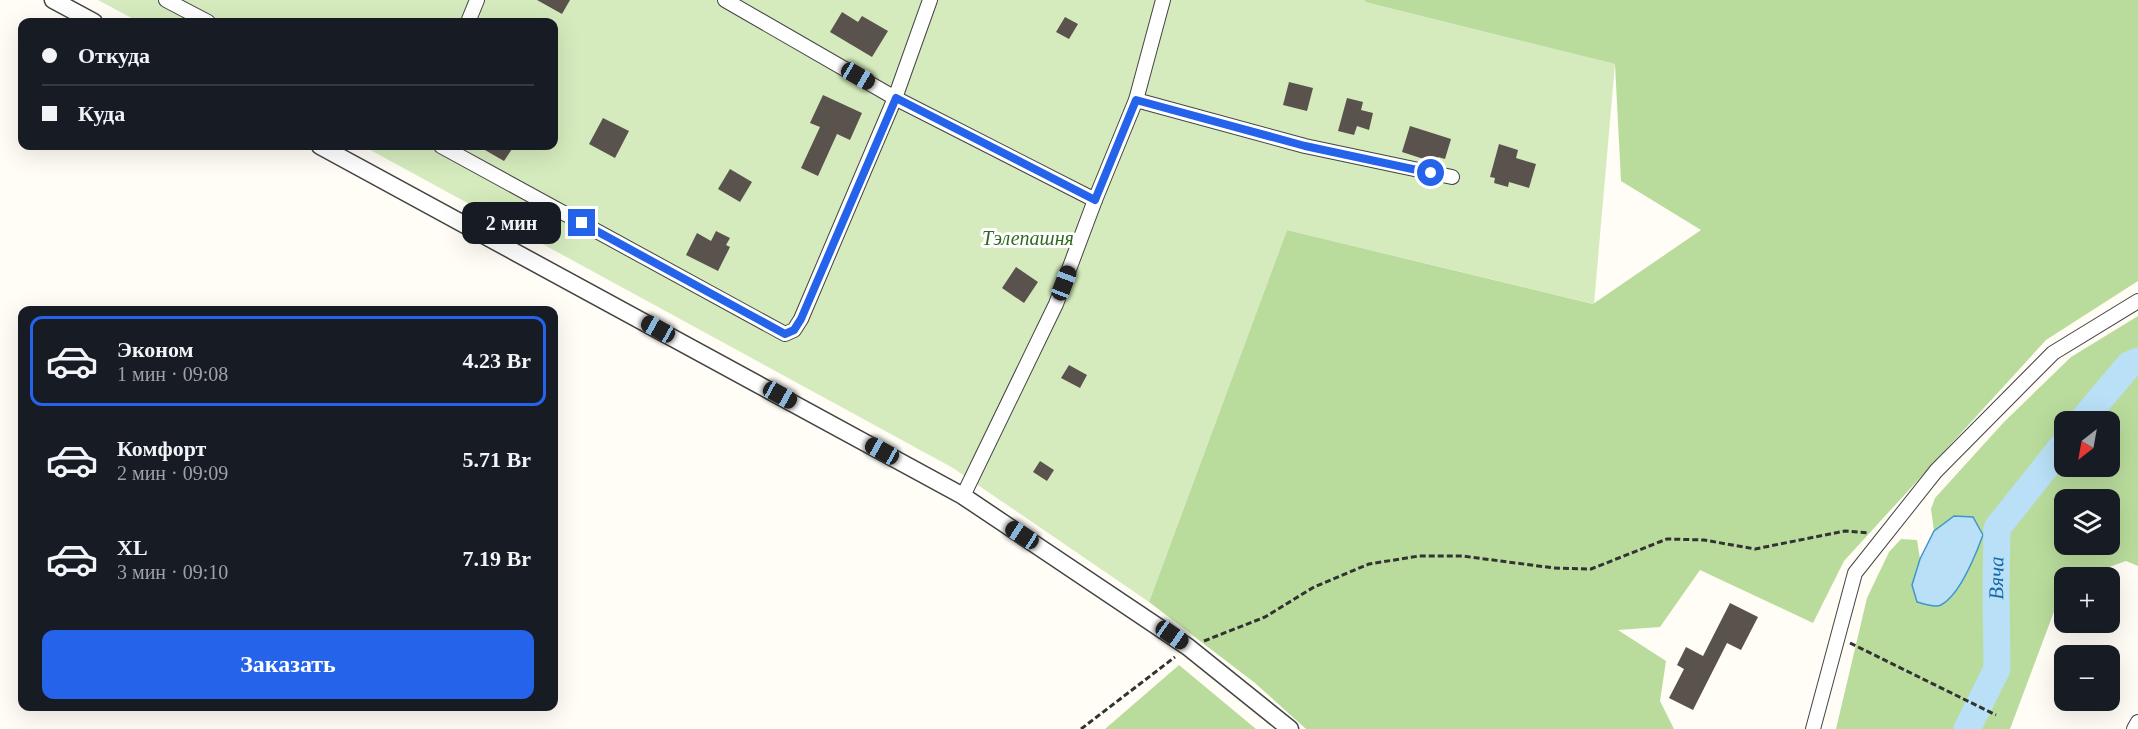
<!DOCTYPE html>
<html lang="ru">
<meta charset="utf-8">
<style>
body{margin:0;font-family:Georgia,serif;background:#242831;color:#f1f3f6;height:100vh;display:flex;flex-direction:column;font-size:22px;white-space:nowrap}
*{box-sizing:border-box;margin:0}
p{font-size:20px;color:#9ea1a6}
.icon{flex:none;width:33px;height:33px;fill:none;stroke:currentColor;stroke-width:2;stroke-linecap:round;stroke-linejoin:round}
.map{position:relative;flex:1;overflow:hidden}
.drawer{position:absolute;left:18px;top:306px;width:540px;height:405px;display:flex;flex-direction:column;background:#171b24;border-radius:12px;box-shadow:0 6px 24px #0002}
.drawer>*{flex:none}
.guide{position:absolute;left:18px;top:18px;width:540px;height:132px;border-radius:12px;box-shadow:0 6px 24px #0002;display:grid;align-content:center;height:132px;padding:0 24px;background:#171b24}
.needle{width:39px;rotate:211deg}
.fabs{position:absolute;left:2054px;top:411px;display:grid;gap:12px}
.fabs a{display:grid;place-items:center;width:66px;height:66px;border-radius:12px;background:#171b24;box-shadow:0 6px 24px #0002;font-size:30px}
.end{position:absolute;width:27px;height:27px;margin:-14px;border:8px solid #2563eb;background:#fff;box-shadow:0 0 0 3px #fff}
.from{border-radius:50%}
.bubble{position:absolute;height:42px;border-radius:12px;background:#171b24;box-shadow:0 6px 24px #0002;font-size:20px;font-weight:700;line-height:42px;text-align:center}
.car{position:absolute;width:18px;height:36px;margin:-18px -9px;border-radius:8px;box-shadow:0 0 4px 2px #0007;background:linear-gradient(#222 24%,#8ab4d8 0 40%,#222 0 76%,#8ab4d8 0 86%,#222 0)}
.guide b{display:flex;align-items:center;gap:21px;height:57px;font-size:22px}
.guide b+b{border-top:2px solid #363941}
.guide i{width:15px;height:15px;background:#f1f3f6}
ul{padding:10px 0 0;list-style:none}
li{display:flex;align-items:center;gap:18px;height:90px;margin:0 12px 9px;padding:0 12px;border:3px solid transparent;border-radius:12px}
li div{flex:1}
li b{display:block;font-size:22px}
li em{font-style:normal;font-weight:700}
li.on{border-color:#2563eb}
li>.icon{width:54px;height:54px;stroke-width:1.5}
.action{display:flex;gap:12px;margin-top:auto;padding:12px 24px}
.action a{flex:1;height:69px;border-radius:12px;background:#2563eb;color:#fff;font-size:24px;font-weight:700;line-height:69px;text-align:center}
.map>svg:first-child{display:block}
</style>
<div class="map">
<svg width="2138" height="729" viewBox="0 0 2138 729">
<rect width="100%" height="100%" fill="#fffdf5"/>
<path fill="#d5ebbd" d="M 98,0 L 1365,0 L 1365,2 L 1615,64 L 1594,304 L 1287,230 L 1149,602 L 953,468 L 363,146 L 554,146 L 554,22 L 139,22 Z"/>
<g fill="#b9dc9c" fill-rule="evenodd">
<path d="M 1365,0 L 2138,0 L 2138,281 L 2046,340 L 1844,561 L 1813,623 L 1700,570 L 1660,627 L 1618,630 L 1666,661 L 1660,701 L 1674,729 L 1306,729 L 1255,683 L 1149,602 L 1287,230 L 1593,304 L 1701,230 L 1621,181 L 1615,64 L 1365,2 Z"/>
<path d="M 2138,316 L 2138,566 L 2126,561 L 2081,577 L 2064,578 L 2064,585 L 2010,729 L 1836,729 L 1867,598 L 1889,552 L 1901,539 L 1917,540 L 1920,559 L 1912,585 L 1933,606 L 1941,605 L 1953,594 L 1954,516 L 1934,531 L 1931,509 L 1935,498 L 2004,422 L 2071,357 ZM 2064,422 L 2109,422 L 2109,466 L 2064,466 ZM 2064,500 L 2109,500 L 2109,544 L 2064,544 Z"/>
<path d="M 1179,665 L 1256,729 L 1105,729 Z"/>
</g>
<path fill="#b9e0f7" stroke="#3f96cf" stroke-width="1.5" d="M 1954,516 L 1973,517 L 1983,535 C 1976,554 1960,595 1941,605 C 1934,608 1925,604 1917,602 L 1912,585 L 1920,559 L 1934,531 Z"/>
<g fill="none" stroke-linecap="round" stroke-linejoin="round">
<g stroke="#b9e0f7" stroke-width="27">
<path d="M 2081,422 L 2129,365 L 2138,361"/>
<path id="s1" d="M 1967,729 L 1997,669 L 1996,589 L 1997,528 L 2064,444"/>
</g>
</g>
<g fill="#5a524d">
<path d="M 537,0 L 570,0 L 562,14 Z"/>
<path d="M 842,12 L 858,22 L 862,16 L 888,31 L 872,57 L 830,32 Z"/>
<path d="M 1065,17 L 1078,24 L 1069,39 L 1056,32 Z"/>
<path d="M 1289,82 L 1313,88 L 1307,111 L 1283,105 Z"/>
<path d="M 823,95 L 862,113 L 850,140 L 837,134 L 818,176 L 801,168 L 820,127 L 810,123 Z"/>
<path d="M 1347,98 L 1363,102 L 1361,110 L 1373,113 L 1369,130 L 1357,126 L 1354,135 L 1338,131 Z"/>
<path d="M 603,118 L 629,131 L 615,158 L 589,144 Z"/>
<path d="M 1410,126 L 1451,139 L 1445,159 L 1438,157 L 1436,163 L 1402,152 Z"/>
<path d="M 1499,144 L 1518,150 L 1516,158 L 1536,164 L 1529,188 L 1509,182 L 1508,187 L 1494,183 L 1495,178 L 1490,177 Z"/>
<path d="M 478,146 L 514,146 L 504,161 Z"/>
<path d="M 730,169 L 752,182 L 740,202 L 718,189 Z"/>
<path d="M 716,231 L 730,238 L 726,245 L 730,247 L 718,271 L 686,255 L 697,233 L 711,241 Z"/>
<path d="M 1016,267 L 1038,282 L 1024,303 L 1002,288 Z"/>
<path d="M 1069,365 L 1087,375 L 1080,388 L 1061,378 Z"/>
<path d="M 1040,461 L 1054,470 L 1047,481 L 1033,472 Z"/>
<path d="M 1730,603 L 1758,617 L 1741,650 L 1727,643 L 1693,710 L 1669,698 L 1684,669 L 1677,665 L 1686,647 L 1703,656 Z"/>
</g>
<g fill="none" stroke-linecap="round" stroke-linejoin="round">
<defs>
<g id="minor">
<path d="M 166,0 L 208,22"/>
<path d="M 725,0 L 895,98 L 1095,200"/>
<path d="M 468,22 L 477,0"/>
<path d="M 1136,100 L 1305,146 L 1452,177"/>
<path d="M 441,146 L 785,334 L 794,330 L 801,319 L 895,98 L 930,0"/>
<path d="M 963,496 L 1056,304 L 1095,200 L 1136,100 L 1163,0"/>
<path d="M 1813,729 L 1855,573 L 1936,471 L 2053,353 L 2138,301"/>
<path d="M 2134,729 L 2138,722"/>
</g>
<g id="tertiary">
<path d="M 53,0 L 94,22"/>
<path d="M 320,146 L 963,496 L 1188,647 L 1290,729"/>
</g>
</defs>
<use href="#minor" stroke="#444" stroke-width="16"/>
<use href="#tertiary" stroke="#444" stroke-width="19"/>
<g stroke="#333" stroke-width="3" stroke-dasharray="6 3" stroke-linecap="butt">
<path d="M 1204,641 L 1265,617 L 1314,587 L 1369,564 L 1419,556 L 1462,556 L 1554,568 L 1591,569 L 1667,539 L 1704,540 L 1755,549 L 1845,531 L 1869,533"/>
<path d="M 1850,643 L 1996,715"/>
<path d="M 1081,729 L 1175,657"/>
</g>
<use href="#minor" stroke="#fff" stroke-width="14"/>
<use href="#tertiary" stroke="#fff" stroke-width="16"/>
</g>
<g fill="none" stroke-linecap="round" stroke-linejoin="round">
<path stroke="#2563eb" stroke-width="8" d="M 582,223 L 785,334 L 794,330 L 801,319 L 896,98 L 1095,200 L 1136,100 L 1305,146 L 1431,173"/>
</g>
<g text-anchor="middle" stroke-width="6" stroke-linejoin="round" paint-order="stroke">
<g font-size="20" font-style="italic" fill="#2f6b1f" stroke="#fff">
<text x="1028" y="245">Тэлепашня</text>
</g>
<g font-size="21" font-style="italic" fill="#1768a6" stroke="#fff">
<text dy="7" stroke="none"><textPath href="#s1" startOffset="158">Вяча</textPath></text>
</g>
</g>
</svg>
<div class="fabs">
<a><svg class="needle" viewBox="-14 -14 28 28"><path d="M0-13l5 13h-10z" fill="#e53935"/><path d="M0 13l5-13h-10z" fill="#9ea1a6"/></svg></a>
<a><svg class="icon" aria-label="layers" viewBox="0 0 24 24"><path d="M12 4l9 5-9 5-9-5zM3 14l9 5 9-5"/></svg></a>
<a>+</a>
<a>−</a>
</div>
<i class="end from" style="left:1431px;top:173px"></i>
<i class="end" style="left:582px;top:223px"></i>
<div class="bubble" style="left:462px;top:202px;width:99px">2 мин</div>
<i class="car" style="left:858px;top:76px;rotate:120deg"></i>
<i class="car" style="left:1064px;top:283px;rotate:21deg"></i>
<i class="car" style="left:658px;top:329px;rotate:299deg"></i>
<i class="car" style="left:780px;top:395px;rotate:119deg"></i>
<i class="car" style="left:882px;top:451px;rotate:299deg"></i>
<i class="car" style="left:1022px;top:535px;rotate:303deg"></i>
<i class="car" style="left:1172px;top:635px;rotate:125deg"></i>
<div class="guide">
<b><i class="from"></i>Откуда</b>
<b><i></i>Куда</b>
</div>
<section class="drawer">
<ul>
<li class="on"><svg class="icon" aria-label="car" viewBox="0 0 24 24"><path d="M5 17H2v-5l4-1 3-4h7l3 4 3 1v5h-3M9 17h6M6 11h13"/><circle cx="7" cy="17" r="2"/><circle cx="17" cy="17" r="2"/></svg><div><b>Эконом</b><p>1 мин · 09:08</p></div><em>4.23 Br</em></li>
<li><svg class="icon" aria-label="car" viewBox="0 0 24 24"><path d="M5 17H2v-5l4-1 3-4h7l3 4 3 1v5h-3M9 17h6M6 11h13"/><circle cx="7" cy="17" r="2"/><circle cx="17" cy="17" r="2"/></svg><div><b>Комфорт</b><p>2 мин · 09:09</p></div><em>5.71 Br</em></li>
<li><svg class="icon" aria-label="car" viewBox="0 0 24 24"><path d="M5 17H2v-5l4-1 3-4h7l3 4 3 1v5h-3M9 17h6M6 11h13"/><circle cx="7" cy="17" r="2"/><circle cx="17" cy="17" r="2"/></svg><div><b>XL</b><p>3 мин · 09:10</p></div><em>7.19 Br</em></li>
</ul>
<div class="action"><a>Заказать</a></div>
</section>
</div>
